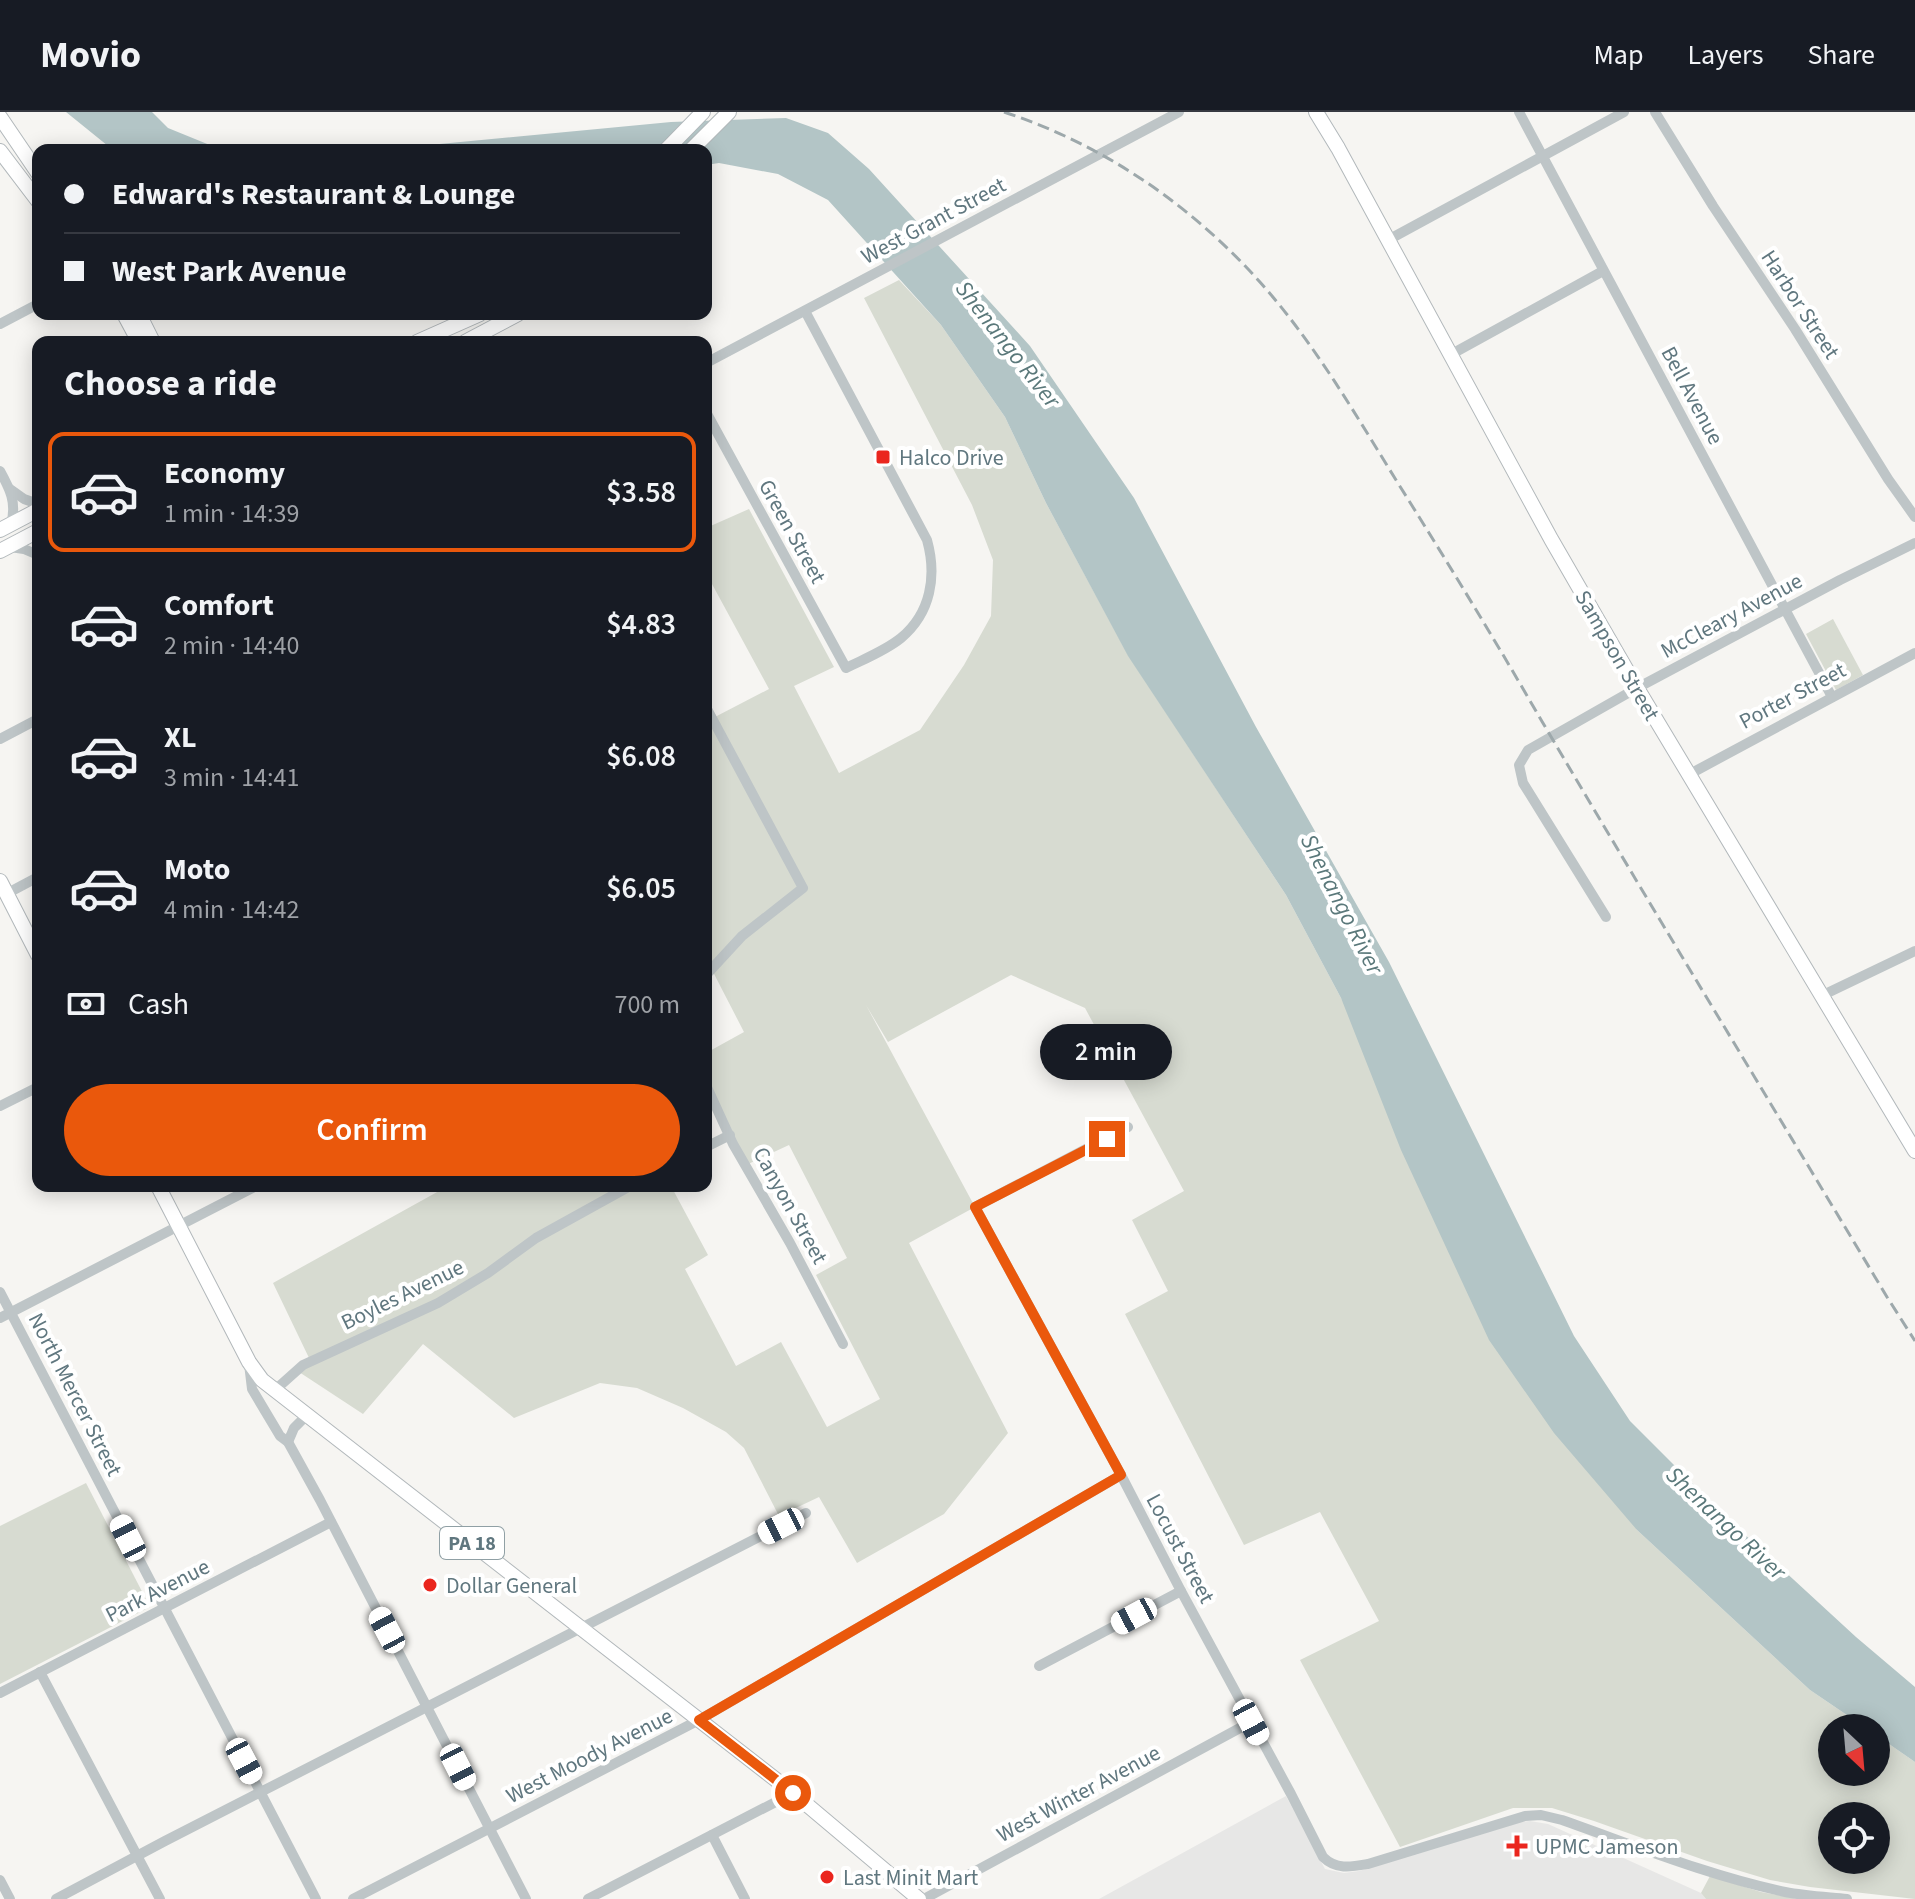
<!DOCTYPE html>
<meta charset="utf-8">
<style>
body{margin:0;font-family:"Source Sans 3",sans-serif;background:#20242c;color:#f1f3f6;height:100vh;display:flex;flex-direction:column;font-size:30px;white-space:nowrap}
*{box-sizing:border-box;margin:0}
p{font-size:26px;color:#9ea1a6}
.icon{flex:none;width:44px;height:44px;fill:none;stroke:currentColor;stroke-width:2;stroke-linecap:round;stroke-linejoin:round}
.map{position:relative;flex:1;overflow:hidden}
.details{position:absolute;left:32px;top:224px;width:680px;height:856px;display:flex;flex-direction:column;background:#171b24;border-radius:16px;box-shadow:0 4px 20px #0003}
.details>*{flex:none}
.guide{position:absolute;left:32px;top:32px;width:680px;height:176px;border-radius:16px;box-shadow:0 4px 20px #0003;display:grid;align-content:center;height:176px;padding:0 32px;background:#171b24}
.needle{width:52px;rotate:154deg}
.buttons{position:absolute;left:1818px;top:1602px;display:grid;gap:16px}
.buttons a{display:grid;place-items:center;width:72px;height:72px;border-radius:50%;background:#171b24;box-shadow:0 4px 20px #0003;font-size:40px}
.end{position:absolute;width:36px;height:36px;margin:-18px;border:10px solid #ea580c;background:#fff;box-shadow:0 0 0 4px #fff}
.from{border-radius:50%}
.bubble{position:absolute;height:56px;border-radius:28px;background:#171b24;box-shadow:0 4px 20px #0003;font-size:26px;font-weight:600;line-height:56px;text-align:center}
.car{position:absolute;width:24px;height:48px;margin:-24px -12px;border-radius:10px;box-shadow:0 0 6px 2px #0007;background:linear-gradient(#fff 24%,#345 0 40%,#fff 0 76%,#345 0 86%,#fff 0)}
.guide b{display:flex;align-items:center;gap:28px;height:76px;font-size:30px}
.guide b+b{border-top:2px solid #363941}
.guide i{width:20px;height:20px;background:#f1f3f6}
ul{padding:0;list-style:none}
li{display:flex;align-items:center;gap:24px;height:120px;margin:0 16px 12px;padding:0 16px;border:4px solid transparent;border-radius:16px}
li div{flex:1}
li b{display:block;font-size:30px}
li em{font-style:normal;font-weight:600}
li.on{border-color:#ea580c}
li>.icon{width:72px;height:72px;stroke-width:1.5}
h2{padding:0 32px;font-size:36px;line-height:96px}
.pay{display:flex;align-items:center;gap:20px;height:88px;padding:0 32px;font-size:30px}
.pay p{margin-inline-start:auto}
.action{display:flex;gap:16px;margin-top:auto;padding:16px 32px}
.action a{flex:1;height:92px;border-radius:48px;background:#ea580c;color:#fff;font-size:32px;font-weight:600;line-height:92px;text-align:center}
header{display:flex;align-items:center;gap:48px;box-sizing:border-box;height:112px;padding:0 40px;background:#171b24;border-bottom:2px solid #363941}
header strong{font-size:38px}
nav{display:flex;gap:44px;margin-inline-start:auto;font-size:28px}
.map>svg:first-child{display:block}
</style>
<header>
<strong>Movio</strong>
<nav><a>Map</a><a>Layers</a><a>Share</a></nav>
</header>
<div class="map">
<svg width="1915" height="1787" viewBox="0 0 1915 1787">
<rect width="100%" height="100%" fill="#f6f5f2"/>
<path fill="#e7e7e6" d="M 1286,1684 L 1325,1757 L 1344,1761 L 1359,1759 L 1510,1711 L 1530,1709 L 1548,1712 L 1701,1781 L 1706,1787 L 1099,1787 Z"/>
<g fill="#d7dbd1" fill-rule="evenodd">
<path d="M 899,168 L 941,213 L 1005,305 L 1046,391 L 1128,543 L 1286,783 L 1341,886 L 1637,1418 L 1810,1578 L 1866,1616 L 1832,1616 L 1832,1660 L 1876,1660 L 1876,1623 L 1915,1650 L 1915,1787 L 1810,1775 L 1770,1768 L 1707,1749 L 1594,1709 L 1552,1696 L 1513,1696 L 1400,1735 L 1300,1548 L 1379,1509 L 1320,1400 L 1244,1433 L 1125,1202 L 1168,1179 L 1132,1108 L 1184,1079 L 1085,896 L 1011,863 L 888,930 L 866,893 L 975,1095 L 909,1131 L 1008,1321 L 944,1402 L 857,1451 L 819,1385 L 779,1404 L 744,1336 L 726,1320 L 683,1296 L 637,1276 L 600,1271 L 514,1306 L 423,1232 L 363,1302 L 296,1258 L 310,1248 L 273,1171 L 448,1074 L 671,1074 L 708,1143 L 685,1157 L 736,1254 L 781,1230 L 827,1315 L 880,1287 L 816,1163 L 847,1146 L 789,1033 L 746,1053 L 706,973 L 706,941 L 744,920 L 712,858 L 706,863 L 706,594 L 713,606 L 769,577 L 706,461 L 706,416 L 749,397 L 834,555 L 794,574 L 839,661 L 920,618 L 964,553 L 991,504 L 993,448 L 972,393 L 864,186 ZM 1832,1704 L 1876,1704 L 1876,1748 L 1832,1748 Z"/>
<path d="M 1833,507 L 1863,563 L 1836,578 L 1806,522 Z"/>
<path d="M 86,1371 L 150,1495 L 0,1572 L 0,1414 Z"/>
<path d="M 1710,1764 L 1761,1780 L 1799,1787 L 1706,1787 L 1701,1781 Z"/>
</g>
<g fill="#b3c5c6">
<path d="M 66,0 L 152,0 L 168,16 L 222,38 L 113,38 Z"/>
<path d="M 786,6 L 828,21 L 869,57 L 1030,234 L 1134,386 L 1256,615 L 1389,850 L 1574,1224 L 1630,1309 L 1729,1408 L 1856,1525 L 1915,1575 L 1915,1650 L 1876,1623 L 1876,1616 L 1866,1616 L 1810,1578 L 1637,1418 L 1554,1321 L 1489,1228 L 1401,1038 L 1341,886 L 1286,783 L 1128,544 L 1046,391 L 1005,305 L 941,213 L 828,88 L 778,62 L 719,51 L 706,53 L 706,38 L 377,38 L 671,10 Z"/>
</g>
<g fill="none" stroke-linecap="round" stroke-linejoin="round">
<defs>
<g id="major">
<path d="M 1316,0 L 1338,36 L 1551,427 L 1637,576 L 1915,1039"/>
<path d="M 0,5 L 38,61"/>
<path d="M 666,38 L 703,0"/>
<path d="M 691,38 L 729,0"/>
<path d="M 0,39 L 38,89"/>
<path d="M 124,202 L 139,230"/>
<path d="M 139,202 L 153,230"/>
<path d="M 417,230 L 480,202"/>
<path d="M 465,230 L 518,202"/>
<path d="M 0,418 L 38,398"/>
<path d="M 0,439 L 38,419"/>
<path d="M 0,769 L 38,843"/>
<path d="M 158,1074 L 249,1250 L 262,1268 L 793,1681 L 919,1787"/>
</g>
</defs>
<use href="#major" stroke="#b2b8bb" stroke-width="16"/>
<g stroke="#bec5c7" stroke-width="10">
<path d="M 1519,0 L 1832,585"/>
<path d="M 1655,0 L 1713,94 L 1795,217 L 1888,367 L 1915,405"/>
<path d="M 1388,128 L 1624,0"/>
<path d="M 0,212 L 38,192"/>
<path d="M 1450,243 L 1603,159"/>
<path d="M 706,251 L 1179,0"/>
<path d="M 706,300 L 846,556 C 864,547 885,539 901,526 C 931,501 937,464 927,428 L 805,199"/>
<path d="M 0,359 C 10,377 17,391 11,412"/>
<path d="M 10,377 L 24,387 L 38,392"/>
<path d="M 10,435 L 24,437 L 38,443"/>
<path d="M 706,595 L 803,776 L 742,824 L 706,863"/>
<path d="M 0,627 L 38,607"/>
<path d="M 1688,663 L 1915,541"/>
<path d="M 6,782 L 38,765"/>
<path d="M 1606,805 L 1523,671 L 1519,653 L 1528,638 L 1637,576 L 1840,468 L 1915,431"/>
<path d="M 1821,884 L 1915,839"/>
<path d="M 706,973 L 733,1032 L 790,1131 L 843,1232"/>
<path d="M 0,994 L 38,975"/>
<path d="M 1128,1015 L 975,1095 L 1121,1363 L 1181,1479 L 1291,1682 L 1323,1745 C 1336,1758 1351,1755 1368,1752 L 1525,1704 L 1541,1703 L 1562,1708 C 1636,1734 1709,1764 1785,1780 C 1805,1784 1827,1785 1847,1787"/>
<path d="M 706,1035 L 730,1023"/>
<path d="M 0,1180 L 316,1787"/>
<path d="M 0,1206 L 256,1074"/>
<path d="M 249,1252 L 252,1277 L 280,1324 L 288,1330 L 320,1388 L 526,1787"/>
<path d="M 275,1278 L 303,1253 L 438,1191 L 488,1161 L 536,1126 L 630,1074"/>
<path d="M 288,1330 L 294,1316 L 307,1303"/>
<path d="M 1039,1554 L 1181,1479"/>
<path d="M 40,1560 L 160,1787"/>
<path d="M 0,1581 L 331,1410"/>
<path d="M 712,1723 L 745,1787"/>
<path d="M 0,1768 L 10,1787"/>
<path d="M 56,1787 L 165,1729 L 806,1401"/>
<path d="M 353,1787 L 699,1608 L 1121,1363"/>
<path d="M 588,1787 L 793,1681"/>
<path d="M 924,1787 L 1251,1610"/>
</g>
<use href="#major" stroke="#fff" stroke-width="14"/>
<path stroke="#9da8ab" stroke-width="3" stroke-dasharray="12 6" stroke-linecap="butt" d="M 1004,0 C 1102,32 1190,92 1259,169 C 1313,229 1354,300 1396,368 C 1443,443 1489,518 1533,594 C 1649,792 1769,988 1887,1185 L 1915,1229"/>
</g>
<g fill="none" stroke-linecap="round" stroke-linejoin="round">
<path stroke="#ea580c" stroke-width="10" d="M 793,1681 L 699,1608 L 1121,1363 L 975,1095 L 1107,1027"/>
</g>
<g fill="#ea261e" stroke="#fff" stroke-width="3">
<rect x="875" y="337" width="16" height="16" rx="4"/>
<circle cx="430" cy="1473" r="8"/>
<path d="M1513 1722h8v8h8v8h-8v8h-8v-8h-8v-8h8z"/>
<circle cx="827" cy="1765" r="8"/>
</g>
<g text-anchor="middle" stroke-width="8" stroke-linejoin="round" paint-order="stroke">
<rect fill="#fff" stroke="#90a0a5" stroke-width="2" x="440" y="1415" width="64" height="32" rx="6"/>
<g font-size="20" font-weight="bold" fill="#60777f">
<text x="472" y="1438">PA 18</text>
</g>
<g font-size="22" fill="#60777f" stroke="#fff">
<text transform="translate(933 108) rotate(-28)" y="8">West Grant Street</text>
<text transform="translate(1801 192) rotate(57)" y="8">Harbor Street</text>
<text transform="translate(1693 283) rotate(62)" y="8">Bell Avenue</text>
<text transform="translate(793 419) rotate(61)" y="8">Green Street</text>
<text transform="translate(1731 503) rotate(-28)" y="8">McCleary Avenue</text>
<text transform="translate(1618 543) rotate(60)" y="8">Sampson Street</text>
<text transform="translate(1792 583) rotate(-28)" y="8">Porter Street</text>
<text transform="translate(791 1093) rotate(61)" y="8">Canyon Street</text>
<text transform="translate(402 1182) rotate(-26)" y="8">Boyles Avenue</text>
<text transform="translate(76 1282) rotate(63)" y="8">North Mercer Street</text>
<text transform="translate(1181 1436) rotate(62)" y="8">Locust Street</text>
<text transform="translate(157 1478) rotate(-27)" y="8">Park Avenue</text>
<text transform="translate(589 1643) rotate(-27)" y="8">West Moody Avenue</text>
<text transform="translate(1078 1681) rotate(-28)" y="8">West Winter Avenue</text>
</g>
<g font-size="22" fill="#60777f" stroke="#fff" text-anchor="start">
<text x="899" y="353">Halco Drive</text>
<text x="446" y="1481">Dollar General</text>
<text x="1535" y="1742">UPMC Jameson</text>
<text x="843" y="1773">Last Minit Mart</text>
</g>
<g font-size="24" font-style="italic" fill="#5a787a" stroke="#fff">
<text transform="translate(1008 232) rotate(52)" y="8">Shenango River</text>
<text transform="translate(1342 792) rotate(63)" y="8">Shenango River</text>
<text transform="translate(1726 1411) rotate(43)" y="8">Shenango River</text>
</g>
</g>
</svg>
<div class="buttons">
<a><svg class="needle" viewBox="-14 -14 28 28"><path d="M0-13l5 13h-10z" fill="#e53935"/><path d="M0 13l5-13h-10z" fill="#9ea1a6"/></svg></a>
<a><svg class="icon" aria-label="locate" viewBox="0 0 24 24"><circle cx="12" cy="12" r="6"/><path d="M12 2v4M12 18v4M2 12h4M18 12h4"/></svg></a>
</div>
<i class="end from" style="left:793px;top:1681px"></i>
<i class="end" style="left:1107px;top:1027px"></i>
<div class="bubble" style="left:1040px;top:912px;width:132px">2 min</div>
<i class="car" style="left:781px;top:1414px;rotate:243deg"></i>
<i class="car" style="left:128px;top:1426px;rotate:333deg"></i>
<i class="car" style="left:1134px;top:1504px;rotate:242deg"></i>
<i class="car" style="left:387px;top:1518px;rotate:332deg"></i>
<i class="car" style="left:1251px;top:1610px;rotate:152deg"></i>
<i class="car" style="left:244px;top:1649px;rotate:152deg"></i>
<i class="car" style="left:458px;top:1655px;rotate:153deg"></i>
<div class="guide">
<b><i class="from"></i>Edward's Restaurant &amp; Lounge</b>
<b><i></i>West Park Avenue</b>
</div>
<section class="details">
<h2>Choose a ride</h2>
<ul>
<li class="on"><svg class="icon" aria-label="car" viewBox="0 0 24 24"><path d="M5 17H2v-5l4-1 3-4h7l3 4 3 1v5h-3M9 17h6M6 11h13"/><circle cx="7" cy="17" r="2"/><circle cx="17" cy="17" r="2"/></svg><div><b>Economy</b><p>1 min · 14:39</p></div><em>$3.58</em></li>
<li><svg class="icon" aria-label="car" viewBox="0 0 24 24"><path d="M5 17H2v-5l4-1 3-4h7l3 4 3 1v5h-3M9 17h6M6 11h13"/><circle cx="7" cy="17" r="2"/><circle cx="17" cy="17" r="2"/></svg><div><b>Comfort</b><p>2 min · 14:40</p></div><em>$4.83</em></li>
<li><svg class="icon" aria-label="car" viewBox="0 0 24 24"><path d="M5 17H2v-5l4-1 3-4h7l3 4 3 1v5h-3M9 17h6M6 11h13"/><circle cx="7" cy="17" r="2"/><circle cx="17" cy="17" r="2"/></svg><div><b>XL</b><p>3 min · 14:41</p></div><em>$6.08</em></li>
<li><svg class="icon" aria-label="car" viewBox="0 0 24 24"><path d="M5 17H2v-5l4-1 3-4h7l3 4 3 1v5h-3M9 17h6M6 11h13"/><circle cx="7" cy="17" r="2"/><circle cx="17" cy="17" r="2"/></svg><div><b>Moto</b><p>4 min · 14:42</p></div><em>$6.05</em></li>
</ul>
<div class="pay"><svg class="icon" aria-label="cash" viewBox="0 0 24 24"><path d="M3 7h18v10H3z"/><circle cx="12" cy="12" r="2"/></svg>Cash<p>700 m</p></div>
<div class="action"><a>Confirm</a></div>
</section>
</div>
